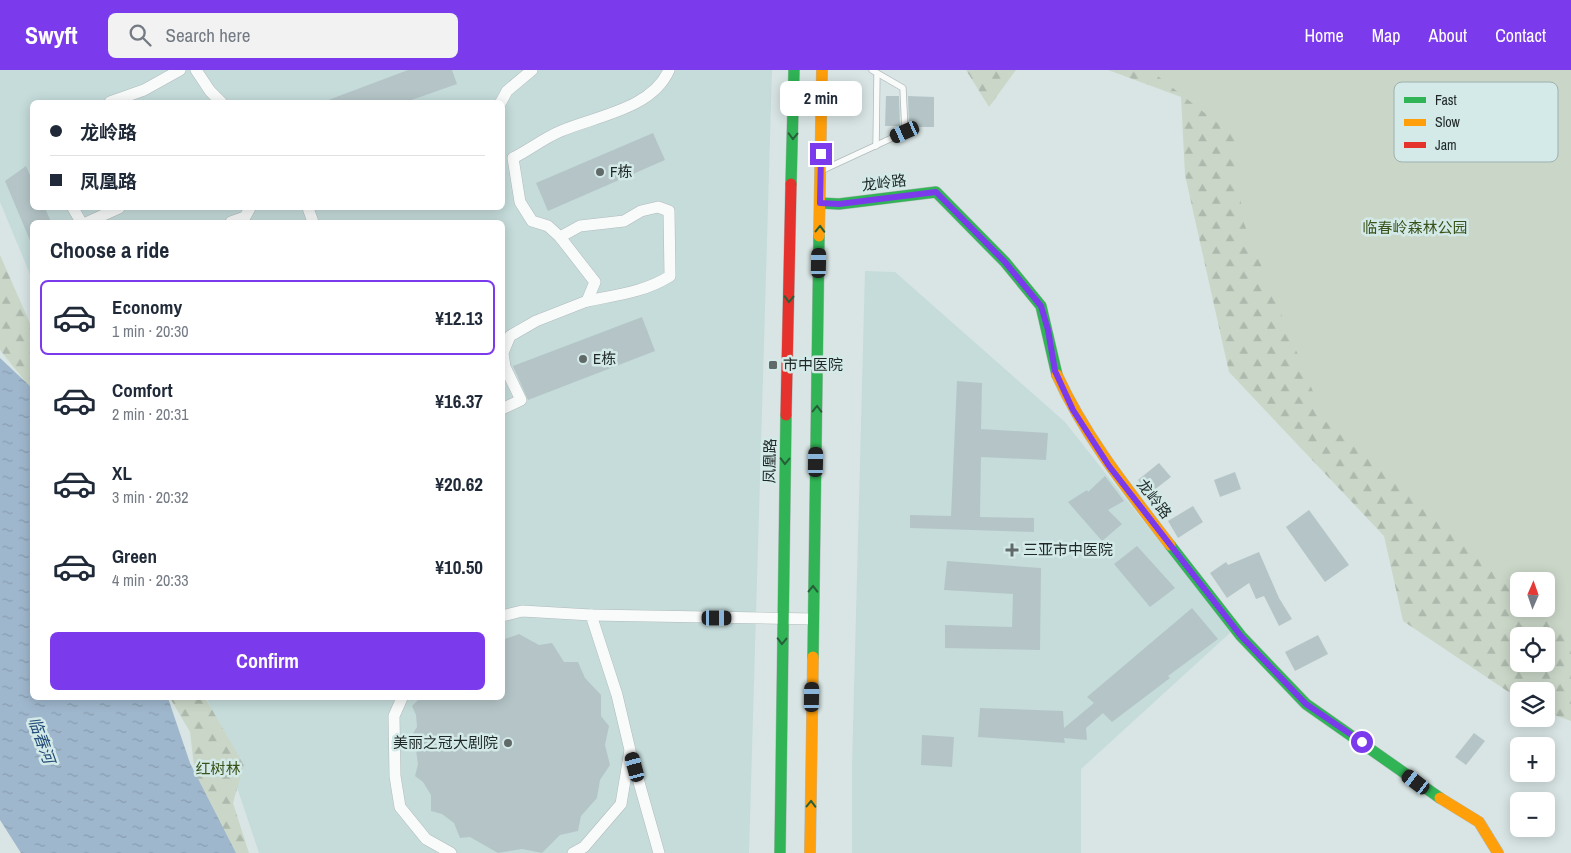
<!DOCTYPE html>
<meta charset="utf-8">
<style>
body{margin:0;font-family:"Archivo Narrow","Noto Sans SC",sans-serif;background:#f2f2f3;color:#1f2937;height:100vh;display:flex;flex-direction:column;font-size:19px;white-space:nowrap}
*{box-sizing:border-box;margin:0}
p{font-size:16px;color:#747a83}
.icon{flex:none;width:28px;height:28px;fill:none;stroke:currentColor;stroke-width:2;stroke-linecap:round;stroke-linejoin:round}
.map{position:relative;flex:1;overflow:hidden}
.side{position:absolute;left:30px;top:150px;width:475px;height:480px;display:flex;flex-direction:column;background:#fff;border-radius:8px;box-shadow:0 2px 12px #0003}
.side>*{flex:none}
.top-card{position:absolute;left:30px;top:30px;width:475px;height:110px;border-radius:8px;box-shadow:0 2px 12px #0003;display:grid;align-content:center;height:110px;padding:0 20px;background:#fff}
.needle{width:32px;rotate:2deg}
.tools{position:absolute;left:1510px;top:502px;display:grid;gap:10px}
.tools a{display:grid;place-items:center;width:45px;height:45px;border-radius:8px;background:#fff;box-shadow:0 2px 12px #0003;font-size:25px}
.end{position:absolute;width:22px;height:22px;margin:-11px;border:6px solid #7c3aed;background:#fff;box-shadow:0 0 0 2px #fff}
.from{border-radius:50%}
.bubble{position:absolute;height:35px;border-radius:8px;background:#fff;box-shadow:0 2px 12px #0003;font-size:16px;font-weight:700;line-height:35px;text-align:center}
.car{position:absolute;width:15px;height:30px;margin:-15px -8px;border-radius:6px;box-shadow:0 0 4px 1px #0007;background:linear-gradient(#222 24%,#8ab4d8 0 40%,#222 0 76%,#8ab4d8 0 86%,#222 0)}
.top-card b{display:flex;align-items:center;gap:18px;height:48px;font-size:19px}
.top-card b+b{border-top:1px solid #e0e1e3}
.top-card i{width:12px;height:12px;background:#1f2937}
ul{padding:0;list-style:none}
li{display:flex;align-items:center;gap:15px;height:75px;margin:0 10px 8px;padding:0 10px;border:2px solid transparent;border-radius:8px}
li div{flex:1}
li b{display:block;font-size:19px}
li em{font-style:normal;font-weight:700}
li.current{border-color:#7c3aed}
li>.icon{width:45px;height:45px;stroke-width:1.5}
h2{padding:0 20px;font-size:22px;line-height:60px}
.primary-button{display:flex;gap:10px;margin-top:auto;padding:10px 20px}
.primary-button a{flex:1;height:58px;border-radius:8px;background:#7c3aed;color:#fff;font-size:20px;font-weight:700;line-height:58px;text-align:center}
header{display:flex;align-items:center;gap:30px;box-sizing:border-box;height:70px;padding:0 25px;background:#7c3aed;color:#fff}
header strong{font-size:24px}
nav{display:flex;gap:28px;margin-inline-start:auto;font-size:18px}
.search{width:350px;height:45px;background:#f2f2f3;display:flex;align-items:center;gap:12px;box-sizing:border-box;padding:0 18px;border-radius:8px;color:#747a83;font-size:19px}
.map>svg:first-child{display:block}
</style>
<header>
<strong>Swyft</strong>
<div class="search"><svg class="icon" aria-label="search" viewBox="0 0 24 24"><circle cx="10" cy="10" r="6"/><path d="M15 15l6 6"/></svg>Search here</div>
<nav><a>Home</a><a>Map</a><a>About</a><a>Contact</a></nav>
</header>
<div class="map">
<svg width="1571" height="783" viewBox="0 0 1571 783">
<defs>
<pattern id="forest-firs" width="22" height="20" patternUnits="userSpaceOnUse" patternTransform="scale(1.25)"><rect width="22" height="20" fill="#cad7c8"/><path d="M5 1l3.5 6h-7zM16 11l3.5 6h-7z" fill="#adb9ac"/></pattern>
<pattern id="water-ripples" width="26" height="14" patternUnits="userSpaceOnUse" patternTransform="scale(1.25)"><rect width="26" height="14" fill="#9fb7cd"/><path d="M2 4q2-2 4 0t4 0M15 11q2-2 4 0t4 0" fill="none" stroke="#889db0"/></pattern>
</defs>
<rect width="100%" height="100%" fill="#d8e5e4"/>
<g fill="#c5dcdb" fill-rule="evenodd">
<path d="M 0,0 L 772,0 L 749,783 L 259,783 L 207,628 L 502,628 L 502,152 L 32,152 L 32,209 L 0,132 ZM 32,32 L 502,32 L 502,138 L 32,138 Z"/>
<path d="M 865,201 L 895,202 L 1065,352 L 1231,562 L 1081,699 L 1081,783 L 852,783 L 852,696 Z"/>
</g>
<g fill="url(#forest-firs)" fill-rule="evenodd">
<path d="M 966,0 L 1016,0 L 989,37 Z"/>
<path d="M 1108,0 L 1571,0 L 1571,651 L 1546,642 L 1546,621 L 1519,621 L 1519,629 L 1403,551 L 1384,466 L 1229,302 L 1185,105 L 1181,27 ZM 1519,511 L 1546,511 L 1546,539 L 1519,539 ZM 1519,566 L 1546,566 L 1546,594 L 1519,594 Z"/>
<path d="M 0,185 L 32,258 L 32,320 L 0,280 Z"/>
<path d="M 170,628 L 201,628 L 207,631 L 244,695 L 233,733 L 249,783 L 230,783 L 197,722 L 190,662 Z"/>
</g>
<path fill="#cad7c8" d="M 1150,0 L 1571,0 L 1571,565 L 1540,539 L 1546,539 L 1546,511 L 1519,511 L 1519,520 L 1325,351 L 1243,151 L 1234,66 Z"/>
<path fill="url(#water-ripples)" d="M 0,288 L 32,318 L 32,628 L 168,628 L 190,693 L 236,783 L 21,783 L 0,750 Z"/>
<g fill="#b5c5c7">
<path d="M 408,0 L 452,0 L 457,14 L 406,32 L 323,32 Z"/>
<path d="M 886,26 L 899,26 L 900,56 L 885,56 Z"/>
<path d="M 908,26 L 934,27 L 934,57 L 909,57 Z"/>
<path d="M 653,63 L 665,90 L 548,141 L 536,113 Z"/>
<path d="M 26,96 L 32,110 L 32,138 L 45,138 L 51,152 L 32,152 L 32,175 L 5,111 Z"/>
<path d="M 642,247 L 655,281 L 528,330 L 513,296 Z"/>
<path d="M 957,311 L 982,313 L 981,359 L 1048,363 L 1046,390 L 981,387 L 980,447 L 1034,448 L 1034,462 L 910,458 L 910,445 L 951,446 Z"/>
<path d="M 1159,393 L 1171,407 L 1149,424 L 1138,410 Z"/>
<path d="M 1235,402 L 1241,419 L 1220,427 L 1214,410 Z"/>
<path d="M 1105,406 L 1124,431 L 1108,440 L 1122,454 L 1102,471 L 1068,432 L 1087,420 L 1088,422 Z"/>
<path d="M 1193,436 L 1203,452 L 1178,468 L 1168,451 Z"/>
<path d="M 1309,440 L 1349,495 L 1325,512 L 1286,457 Z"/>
<path d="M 1137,476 L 1175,518 L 1150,537 L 1114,494 Z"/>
<path d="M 1259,482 L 1279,528 L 1292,549 L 1279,556 L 1264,526 L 1256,529 L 1249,513 L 1227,528 L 1210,503 L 1226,492 L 1228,495 Z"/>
<path d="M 947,491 L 1041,498 L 1040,580 L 945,578 L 945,555 L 1012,557 L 1013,524 L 944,520 Z"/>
<path d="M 1192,538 L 1218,569 L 1168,606 L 1170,608 L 1112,652 L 1103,643 L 1086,658 L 1087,670 L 1064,668 L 1065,673 L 978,667 L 980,638 L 1063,641 L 1064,658 L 1094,633 L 1087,627 Z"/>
<path d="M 519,564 L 539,575 L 552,573 L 564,592 L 578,592 L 585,608 L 601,625 L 601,646 L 609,656 L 605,675 L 610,695 L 600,710 L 597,728 L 581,746 L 578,761 L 560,765 L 542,783 L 522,779 L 498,783 L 470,767 L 460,768 L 454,753 L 442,744 L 431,741 L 431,725 L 423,712 L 415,706 L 418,694 L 416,680 L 409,670 L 417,657 L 416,645 L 412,636 L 420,628 L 502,628 L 502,570 Z"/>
<path d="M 1318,565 L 1328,584 L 1295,601 L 1285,582 Z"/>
<path d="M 1474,663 L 1485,671 L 1466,695 L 1455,687 Z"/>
<path d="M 922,665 L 954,667 L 952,697 L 921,695 Z"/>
</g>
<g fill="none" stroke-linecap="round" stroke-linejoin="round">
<defs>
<g id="lane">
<path d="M 876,76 L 877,4"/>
<path d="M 825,99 L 905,62 L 903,18 L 872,0"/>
</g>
<g id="street">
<path d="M 196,0 L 210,21 L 221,32"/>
<path d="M 110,32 L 144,20 L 180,0"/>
<path d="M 501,32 L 507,21 L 532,0"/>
<path d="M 73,138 L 81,152"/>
<path d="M 308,138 L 313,152"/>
<path d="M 88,152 L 119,138"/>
<path d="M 231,152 L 245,147 L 250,138"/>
<path d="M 560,167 L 580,156 L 624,151 L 641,141 L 658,137 L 669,141 L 670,206 C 645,222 616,225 587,231"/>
<path d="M 502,339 L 521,330 L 505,297 L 503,283 L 510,266 L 536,251 L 587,231 L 595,212 L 560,167 L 548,156 L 532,151 L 520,132 L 513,88 C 529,80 544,68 561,61 C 596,46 652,39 669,0"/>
<path d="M 591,545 L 813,549"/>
<path d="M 502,546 L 522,541 L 591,545 L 617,625 L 630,680 L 621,734 L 584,777 L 573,783"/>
<path d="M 402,628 L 394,646 L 395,706 L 400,737 L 426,769 L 451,783"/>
<path d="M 631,684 L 659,783"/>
</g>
<g id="fast">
<path d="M 791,114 L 794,0"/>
<path d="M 820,133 L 839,134 L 936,122 L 1005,192 L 1041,236 L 1057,305"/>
<path d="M 1170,475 L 1241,566 L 1306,634 L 1440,728"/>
<path d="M 813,587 L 819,166"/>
<path d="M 780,783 L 786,345"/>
</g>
<g id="slow">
<path d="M 819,166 L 822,0"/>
<path d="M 1057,305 C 1086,368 1128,420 1170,475"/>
<path d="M 1440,728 L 1479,752 L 1498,783"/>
<path d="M 810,783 L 813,587"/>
</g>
<path id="jam" d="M 786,345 L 791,114"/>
</defs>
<use href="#lane" stroke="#b1bbba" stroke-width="7"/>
<use href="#street" stroke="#b1bbba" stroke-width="12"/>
<use href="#fast" stroke="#b1bbba" stroke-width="12"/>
<use href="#slow" stroke="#b1bbba" stroke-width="12"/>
<use href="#jam" stroke="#b1bbba" stroke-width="12"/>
<use href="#lane" stroke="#f9fbfb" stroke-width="5.5"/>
<use href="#street" stroke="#f9fbfb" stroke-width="11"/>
<use href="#fast" stroke="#30b455" stroke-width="11"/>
<use href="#slow" stroke="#ff9f0a" stroke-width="11"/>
<use href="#jam" stroke="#e5322d" stroke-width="11"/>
</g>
<defs><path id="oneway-chevron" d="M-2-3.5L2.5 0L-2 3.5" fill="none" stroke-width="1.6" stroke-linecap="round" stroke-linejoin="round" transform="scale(1.25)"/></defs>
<g stroke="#266039">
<use href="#oneway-chevron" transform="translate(793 66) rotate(91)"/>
<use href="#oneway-chevron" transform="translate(820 159) rotate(-89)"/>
<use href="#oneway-chevron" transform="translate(789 229) rotate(91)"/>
<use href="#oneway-chevron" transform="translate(817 339) rotate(-89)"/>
<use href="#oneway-chevron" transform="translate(785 391) rotate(91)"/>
<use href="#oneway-chevron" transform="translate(813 519) rotate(-89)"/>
<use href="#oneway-chevron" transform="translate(782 571) rotate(91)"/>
<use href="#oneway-chevron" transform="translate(811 734) rotate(-89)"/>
</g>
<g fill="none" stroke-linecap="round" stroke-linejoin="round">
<path stroke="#7c3aed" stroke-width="6" d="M 821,84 L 820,133 L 839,134 L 936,122 L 1005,192 L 1041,236 L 1048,260 L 1055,301 L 1073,340 L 1109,396 L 1241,566 L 1306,634 L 1362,672"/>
</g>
<g fill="#606a69" stroke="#d3eae8" stroke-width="2">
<circle cx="600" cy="102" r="5"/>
<circle cx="583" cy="289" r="5"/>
<rect x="768" y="290" width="10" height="10" rx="2.5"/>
<path d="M1009.5 472.5h5v5h5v5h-5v5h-5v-5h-5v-5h5z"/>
<circle cx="508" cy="673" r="5"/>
</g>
<g text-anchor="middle" stroke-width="5" stroke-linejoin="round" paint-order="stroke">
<g font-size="15" fill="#1f2827" stroke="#d3eae8" text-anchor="start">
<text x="610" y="107">F栋</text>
<text x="593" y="294">E栋</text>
<text x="783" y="300">市中医院</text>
<text x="1023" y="485">三亚市中医院</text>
<text x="498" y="678" text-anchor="end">美丽之冠大剧院</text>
</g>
<g font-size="15" fill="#1f2827" stroke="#d3eae8">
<text transform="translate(884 113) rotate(-7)" y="5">龙岭路</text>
<text transform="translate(770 391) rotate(-89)" y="5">凤凰路</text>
<text transform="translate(1154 429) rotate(52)" y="5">龙岭路</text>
</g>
<g font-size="15" fill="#3a521a" stroke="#d3eae8">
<text x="1415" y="163">临春岭森林公园</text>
<text x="218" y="704">红树林</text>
</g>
<g font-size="16" font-style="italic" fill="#244d79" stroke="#d3eae8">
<text transform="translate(42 670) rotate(70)" y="6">临春河</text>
</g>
</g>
<rect x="1394" y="12" width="164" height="80" rx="8" fill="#d3eae8" stroke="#9db0ae" stroke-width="1"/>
<rect x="1404" y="27" width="22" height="6" fill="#30b455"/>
<rect x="1404" y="49" width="22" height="7" fill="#ff9f0a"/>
<rect x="1404" y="72" width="22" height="6" fill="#e5322d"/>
<g font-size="14" fill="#1f2827">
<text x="1435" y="35">Fast</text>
<text x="1435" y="57">Slow</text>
<text x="1435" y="80">Jam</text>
</g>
</svg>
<div class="tools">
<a><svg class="needle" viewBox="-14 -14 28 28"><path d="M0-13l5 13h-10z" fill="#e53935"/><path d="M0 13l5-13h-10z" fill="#747a83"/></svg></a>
<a><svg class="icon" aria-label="locate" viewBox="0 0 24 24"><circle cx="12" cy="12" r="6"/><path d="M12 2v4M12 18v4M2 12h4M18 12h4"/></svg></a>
<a><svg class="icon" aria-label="layers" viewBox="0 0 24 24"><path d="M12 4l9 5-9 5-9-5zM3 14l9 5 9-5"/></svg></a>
<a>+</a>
<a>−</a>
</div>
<i class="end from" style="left:1362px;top:672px"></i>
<i class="end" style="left:821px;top:84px"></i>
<div class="bubble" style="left:780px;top:11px;width:82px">2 min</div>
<i class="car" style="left:905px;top:62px;rotate:246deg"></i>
<i class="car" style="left:819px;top:193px;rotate:1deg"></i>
<i class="car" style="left:816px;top:392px;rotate:1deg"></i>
<i class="car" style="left:717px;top:548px;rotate:90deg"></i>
<i class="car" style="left:812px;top:627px;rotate:1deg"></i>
<i class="car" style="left:635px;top:697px;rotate:345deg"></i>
<i class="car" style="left:1416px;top:712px;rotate:307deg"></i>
<div class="top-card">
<b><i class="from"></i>龙岭路</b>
<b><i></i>凤凰路</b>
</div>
<section class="side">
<h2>Choose a ride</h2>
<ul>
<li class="current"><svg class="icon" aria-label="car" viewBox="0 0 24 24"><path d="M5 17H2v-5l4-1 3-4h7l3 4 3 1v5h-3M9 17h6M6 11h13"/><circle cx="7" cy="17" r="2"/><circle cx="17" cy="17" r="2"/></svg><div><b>Economy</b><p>1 min · 20:30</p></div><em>¥12.13</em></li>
<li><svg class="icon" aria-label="car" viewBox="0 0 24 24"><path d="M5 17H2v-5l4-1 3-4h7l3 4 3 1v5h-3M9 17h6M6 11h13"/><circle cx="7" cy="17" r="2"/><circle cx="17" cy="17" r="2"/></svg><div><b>Comfort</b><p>2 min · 20:31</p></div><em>¥16.37</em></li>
<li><svg class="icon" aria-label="car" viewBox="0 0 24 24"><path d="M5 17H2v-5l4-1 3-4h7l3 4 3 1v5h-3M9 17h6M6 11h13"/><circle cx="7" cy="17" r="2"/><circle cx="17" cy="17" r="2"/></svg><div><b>XL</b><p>3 min · 20:32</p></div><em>¥20.62</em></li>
<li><svg class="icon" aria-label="car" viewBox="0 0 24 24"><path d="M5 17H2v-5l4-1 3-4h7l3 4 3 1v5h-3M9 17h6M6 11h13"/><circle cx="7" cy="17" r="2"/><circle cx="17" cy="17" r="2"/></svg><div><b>Green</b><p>4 min · 20:33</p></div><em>¥10.50</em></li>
</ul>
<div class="primary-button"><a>Confirm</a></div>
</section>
</div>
